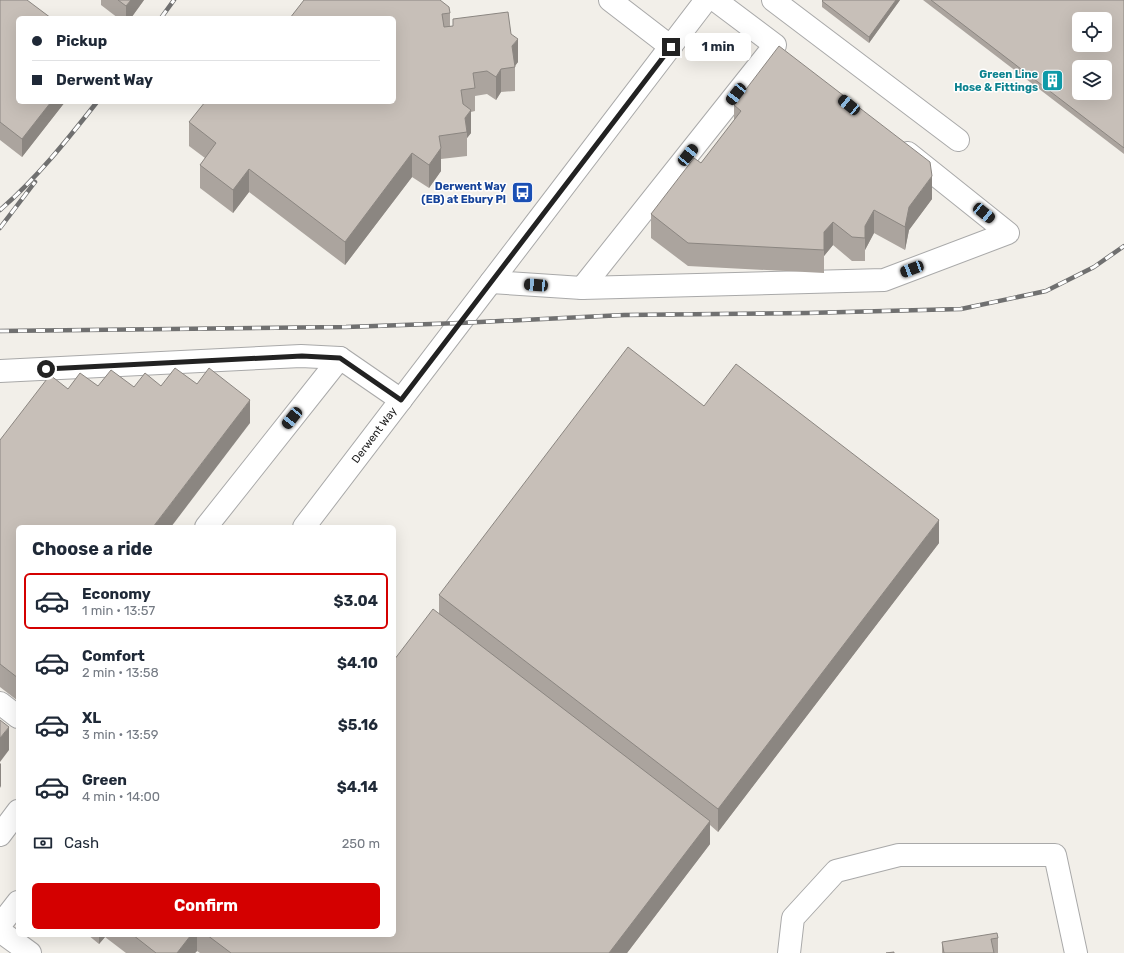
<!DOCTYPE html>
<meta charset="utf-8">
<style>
body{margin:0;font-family:Rubik,sans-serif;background:#f6f6f7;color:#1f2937;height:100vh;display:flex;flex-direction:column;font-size:15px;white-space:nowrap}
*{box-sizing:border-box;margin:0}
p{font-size:13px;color:#747a83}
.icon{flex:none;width:22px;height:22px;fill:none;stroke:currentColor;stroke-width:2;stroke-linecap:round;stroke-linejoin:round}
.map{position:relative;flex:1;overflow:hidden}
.details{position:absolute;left:16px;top:525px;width:380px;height:412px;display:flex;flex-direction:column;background:#fff;border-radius:6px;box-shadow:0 4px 16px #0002}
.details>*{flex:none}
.top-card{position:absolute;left:16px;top:16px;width:380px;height:88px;border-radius:6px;box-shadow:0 4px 16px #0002;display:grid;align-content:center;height:88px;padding:0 16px;background:#fff}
.fabs{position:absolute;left:1072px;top:12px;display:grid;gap:8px}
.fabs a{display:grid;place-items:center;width:40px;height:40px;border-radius:6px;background:#fff;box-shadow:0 4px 16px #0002;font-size:20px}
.end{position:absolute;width:18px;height:18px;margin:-9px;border:5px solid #222;background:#fff;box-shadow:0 0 0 2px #fff}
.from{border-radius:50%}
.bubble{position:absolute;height:28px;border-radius:6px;background:#fff;box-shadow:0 4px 16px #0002;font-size:13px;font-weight:700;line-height:28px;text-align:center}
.car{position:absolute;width:12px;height:24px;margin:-12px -6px;border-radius:5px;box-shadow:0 0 3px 1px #0007;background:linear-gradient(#222 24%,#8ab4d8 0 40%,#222 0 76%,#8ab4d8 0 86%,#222 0)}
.top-card b{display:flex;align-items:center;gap:14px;height:38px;font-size:15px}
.top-card b+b{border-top:1px solid #e0e1e3}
.top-card i{width:10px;height:10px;background:#1f2937}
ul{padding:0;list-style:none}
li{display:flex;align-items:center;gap:12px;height:56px;margin:0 8px 6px;padding:0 8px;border:2px solid transparent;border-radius:6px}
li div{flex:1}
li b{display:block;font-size:15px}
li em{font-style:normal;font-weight:700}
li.selected{border-color:#d40000}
li>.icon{width:36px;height:36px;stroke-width:1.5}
h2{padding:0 16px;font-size:18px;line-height:48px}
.pay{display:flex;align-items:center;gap:10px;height:44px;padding:0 16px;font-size:15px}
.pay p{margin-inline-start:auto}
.cta{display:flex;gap:8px;margin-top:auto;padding:8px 16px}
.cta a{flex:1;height:46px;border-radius:6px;background:#d40000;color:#fff;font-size:16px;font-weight:700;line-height:46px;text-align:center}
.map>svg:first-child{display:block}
</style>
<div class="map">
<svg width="1124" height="953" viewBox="0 0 1124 953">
<rect width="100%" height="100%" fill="#f2efe9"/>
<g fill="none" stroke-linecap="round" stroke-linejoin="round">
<defs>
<g id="minor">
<path d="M 610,0 L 671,47"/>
<path d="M 773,0 L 958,140"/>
<path d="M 491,282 L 582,288 L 775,45 L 715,0"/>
<path d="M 582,288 L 884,280 L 1008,233 L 908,153"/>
<path d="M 0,371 L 301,356 L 340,358"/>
<path d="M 206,527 L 340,358 L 401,400"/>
<path d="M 304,527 L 706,0"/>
<path d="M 0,703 L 18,717"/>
<path d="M 0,835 L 18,811"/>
<path d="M 0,925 L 18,902"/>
<path d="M 0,931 L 30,953"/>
<path d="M 789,953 L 793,918 L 836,871 L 899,855 L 1055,855 L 1076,953"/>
</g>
</defs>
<use href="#minor" stroke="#a9a9a9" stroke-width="24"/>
<use href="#minor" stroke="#fff" stroke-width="22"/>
<defs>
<g id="rail">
<path d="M 161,18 L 174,0"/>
<path d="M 0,210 C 37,178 67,140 97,102"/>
<path d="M 0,228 L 35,182"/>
<path d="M 0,331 L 346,327 L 460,323 L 624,315 L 807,313 L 961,309 L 1046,291 L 1094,267 L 1124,246"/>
</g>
</defs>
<use href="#rail" stroke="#707070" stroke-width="4.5"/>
<use href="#rail" stroke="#fff" stroke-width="3" stroke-dasharray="9" stroke-linecap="butt"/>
</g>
<g fill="#aba49e">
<path d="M 0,0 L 18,102 L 65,102 L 22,157 L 0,140 Z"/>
<path d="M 101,0 L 144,0 L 131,18 L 118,18 L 101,5 Z"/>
<path d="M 823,0 L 900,0 L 869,43 L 822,7 L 822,1 Z"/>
<path d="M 923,0 L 1124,0 L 1124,154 Z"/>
<path d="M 450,13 L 450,26 L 453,26 L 453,19 L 511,34 L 518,62 L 515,66 L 515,91 L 501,92 L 496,100 L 487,94 L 475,96 L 475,111 L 471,112 L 471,133 L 467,138 L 467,156 L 441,159 L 441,171 L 429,188 L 412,177 L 345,265 L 249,192 L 233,213 L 200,188 L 200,165 L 205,158 L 189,146 L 189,122 L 394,18 Z"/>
<path d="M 734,105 L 932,199 L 909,230 L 905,250 L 874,233 L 865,250 L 865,261 L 852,261 L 833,245 L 824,256 L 824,273 L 688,266 L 651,238 L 651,214 L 701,163 L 734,121 Z"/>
<path d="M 197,384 L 250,423 L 18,527 L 18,701 L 0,687 L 0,440 L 68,389 L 98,386 L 134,387 Z"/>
<path d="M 704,406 L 939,543 L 718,832 L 710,825 L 710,844 L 627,953 L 200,953 L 197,951 L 195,953 L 126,953 L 105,937 L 99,944 L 88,935 L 394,935 L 439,614 L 439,595 Z"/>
<path d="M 998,938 L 998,953 L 942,953 L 942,942 Z"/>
</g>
<g fill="#8b8681">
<path d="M 131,0 L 144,0 L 131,18 L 126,18 L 126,6 Z"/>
<path d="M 896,0 L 900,0 L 869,43 L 869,37 Z"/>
<path d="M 518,39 L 518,62 L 514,67 L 512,46 Z"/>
<path d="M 501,69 L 501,92 L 496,100 L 496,77 Z"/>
<path d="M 51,102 L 65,102 L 22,157 L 22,139 Z"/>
<path d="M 471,110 L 471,133 L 467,138 L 467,132 L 465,118 Z"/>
<path d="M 441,148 L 441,171 L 429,188 L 429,165 Z"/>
<path d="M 412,153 L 412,177 L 345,265 L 345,242 Z"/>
<path d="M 249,169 L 249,192 L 233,213 L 233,190 Z"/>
<path d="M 932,176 L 932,199 L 909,230 L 905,250 L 905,227 L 909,207 Z"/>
<path d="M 874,210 L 874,233 L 865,250 L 865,261 L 865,226 Z"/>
<path d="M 833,222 L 833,245 L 824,256 L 824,273 L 824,232 Z"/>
<path d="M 250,400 L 250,423 L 171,527 L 153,527 Z"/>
<path d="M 939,520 L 939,543 L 718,832 L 718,809 Z"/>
<path d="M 9,727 L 9,750 L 0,762 L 0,738 Z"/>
<path d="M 1,763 L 1,786 L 0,788 L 0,764 Z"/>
<path d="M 710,821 L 710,844 L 627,953 L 609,953 Z"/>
<path d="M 99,935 L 105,935 L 105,937 L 99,944 Z"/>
<path d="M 191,935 L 197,935 L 197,951 L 195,953 L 177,953 Z"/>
</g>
<g fill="#c7bfb8" stroke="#8b8681" fill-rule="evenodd">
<path d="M 0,0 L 27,0 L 51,18 L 18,18 L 18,102 L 51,102 L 22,139 L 0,122 Z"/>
<path d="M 118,0 L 131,0 L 126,6 Z"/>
<path d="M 304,0 L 440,0 L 449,7 L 450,13 L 442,14 L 444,27 L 453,26 L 453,19 L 508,12 L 511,34 L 518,39 L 512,46 L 515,67 L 501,69 L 496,77 L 487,71 L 473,73 L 475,88 L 461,90 L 463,104 L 471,110 L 465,118 L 467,132 L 439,136 L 441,148 L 429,165 L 412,153 L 345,242 L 249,169 L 233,190 L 200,165 L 216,143 L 189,122 L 205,102 L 394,102 L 394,18 L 290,18 Z"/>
<path d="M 823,0 L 896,0 L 869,37 L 822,1 Z"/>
<path d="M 931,0 L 1124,0 L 1124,148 ZM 1079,19 L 1105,19 L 1105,45 L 1079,45 ZM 1079,67 L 1105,67 L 1105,93 L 1079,93 Z"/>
<path d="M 779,46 L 930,162 L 932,176 L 909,207 L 905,227 L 874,210 L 865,226 L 865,238 L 852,237 L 833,222 L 824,232 L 824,250 L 688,243 L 651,214 L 694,158 L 701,163 L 741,111 L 734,105 Z"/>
<path d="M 628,347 L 704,406 L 736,364 L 939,520 L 718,809 L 439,595 Z"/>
<path d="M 175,368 L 197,384 L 209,368 L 250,400 L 153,527 L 18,527 L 18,678 L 0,664 L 0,440 L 50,375 L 68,389 L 80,373 L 98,386 L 111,370 L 134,387 L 145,373 L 161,386 Z"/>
<path d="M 433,609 L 710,821 L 609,953 L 231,953 L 207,935 L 394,935 L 394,660 Z"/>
<path d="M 0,720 L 9,727 L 0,738 Z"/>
<path d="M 997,933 L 998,938 L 991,939 L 994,953 L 944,953 L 942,942 Z"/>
<path d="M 133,935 L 191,935 L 177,953 L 156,953 Z"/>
<path d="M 894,952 L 894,953 L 886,953 Z"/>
</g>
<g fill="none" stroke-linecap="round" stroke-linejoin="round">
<path stroke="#222" stroke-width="5" d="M 46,369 L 302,356 L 340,358 L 401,400 L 671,47"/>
</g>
<defs>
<symbol id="building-square" viewBox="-11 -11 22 22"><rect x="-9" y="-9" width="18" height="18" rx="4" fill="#0f9aa8" stroke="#fff"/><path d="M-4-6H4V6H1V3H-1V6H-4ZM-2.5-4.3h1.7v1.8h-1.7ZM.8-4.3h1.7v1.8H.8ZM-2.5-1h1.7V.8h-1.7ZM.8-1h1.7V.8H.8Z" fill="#fff"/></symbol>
<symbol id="bus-square" viewBox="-11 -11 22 22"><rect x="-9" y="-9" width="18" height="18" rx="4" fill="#1a4fb4" stroke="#fff"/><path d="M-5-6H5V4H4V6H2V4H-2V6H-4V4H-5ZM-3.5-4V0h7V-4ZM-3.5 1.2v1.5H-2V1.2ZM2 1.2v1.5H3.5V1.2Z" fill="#fff"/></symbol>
</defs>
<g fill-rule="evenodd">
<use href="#building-square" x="1040" y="68" width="25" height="25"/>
<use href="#bus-square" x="510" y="180" width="25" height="25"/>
</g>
<g text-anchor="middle" stroke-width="3" stroke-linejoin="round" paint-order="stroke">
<g font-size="11" font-weight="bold" fill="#0d838f" stroke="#fff" text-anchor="end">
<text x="1038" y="78">Green Line<tspan x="1038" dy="13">Hose &amp; Fittings</tspan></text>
</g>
<g font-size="11" font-weight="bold" fill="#164399" stroke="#fff" text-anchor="end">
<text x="506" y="190">Derwent Way<tspan x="506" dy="13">(EB) at Ebury Pl</tspan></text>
</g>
<g font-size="11" fill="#222" stroke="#fff">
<text transform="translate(374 435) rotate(-53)" y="4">Derwent Way</text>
</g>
</g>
</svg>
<div class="fabs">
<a><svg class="icon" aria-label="locate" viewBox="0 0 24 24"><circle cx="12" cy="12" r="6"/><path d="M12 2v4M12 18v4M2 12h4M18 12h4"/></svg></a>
<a><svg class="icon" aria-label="layers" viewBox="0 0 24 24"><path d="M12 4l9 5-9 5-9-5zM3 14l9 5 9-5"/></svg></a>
</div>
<i class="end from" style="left:46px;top:369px"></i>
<i class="end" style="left:671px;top:47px"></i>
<div class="bubble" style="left:685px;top:33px;width:66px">1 min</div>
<i class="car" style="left:736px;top:94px;rotate:218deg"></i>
<i class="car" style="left:849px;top:105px;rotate:309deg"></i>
<i class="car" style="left:688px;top:155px;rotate:39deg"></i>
<i class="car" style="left:984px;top:213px;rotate:129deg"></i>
<i class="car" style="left:912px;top:269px;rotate:249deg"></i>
<i class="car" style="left:536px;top:285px;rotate:274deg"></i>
<i class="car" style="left:292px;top:418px;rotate:219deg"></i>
<div class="top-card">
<b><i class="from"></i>Pickup</b>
<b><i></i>Derwent Way</b>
</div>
<section class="details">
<h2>Choose a ride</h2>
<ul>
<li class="selected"><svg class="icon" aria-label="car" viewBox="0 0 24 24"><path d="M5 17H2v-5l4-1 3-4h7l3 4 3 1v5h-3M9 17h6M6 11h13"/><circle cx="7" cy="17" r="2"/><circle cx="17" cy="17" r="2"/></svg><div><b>Economy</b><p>1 min · 13:57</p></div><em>$3.04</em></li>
<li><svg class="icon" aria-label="car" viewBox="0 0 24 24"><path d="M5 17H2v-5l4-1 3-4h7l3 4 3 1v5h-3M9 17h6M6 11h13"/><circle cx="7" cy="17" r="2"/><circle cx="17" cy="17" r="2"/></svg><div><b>Comfort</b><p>2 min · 13:58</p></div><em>$4.10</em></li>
<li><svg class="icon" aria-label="car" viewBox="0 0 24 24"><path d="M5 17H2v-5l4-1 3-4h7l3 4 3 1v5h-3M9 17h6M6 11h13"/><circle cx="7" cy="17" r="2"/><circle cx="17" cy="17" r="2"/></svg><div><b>XL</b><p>3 min · 13:59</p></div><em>$5.16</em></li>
<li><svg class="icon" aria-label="car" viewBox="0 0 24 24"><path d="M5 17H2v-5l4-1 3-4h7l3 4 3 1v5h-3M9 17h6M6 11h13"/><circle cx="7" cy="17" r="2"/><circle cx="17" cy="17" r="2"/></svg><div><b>Green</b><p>4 min · 14:00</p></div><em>$4.14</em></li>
</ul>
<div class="pay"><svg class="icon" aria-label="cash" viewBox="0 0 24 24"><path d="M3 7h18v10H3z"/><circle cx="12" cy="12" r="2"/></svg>Cash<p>250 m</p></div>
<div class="cta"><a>Confirm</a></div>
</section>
</div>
